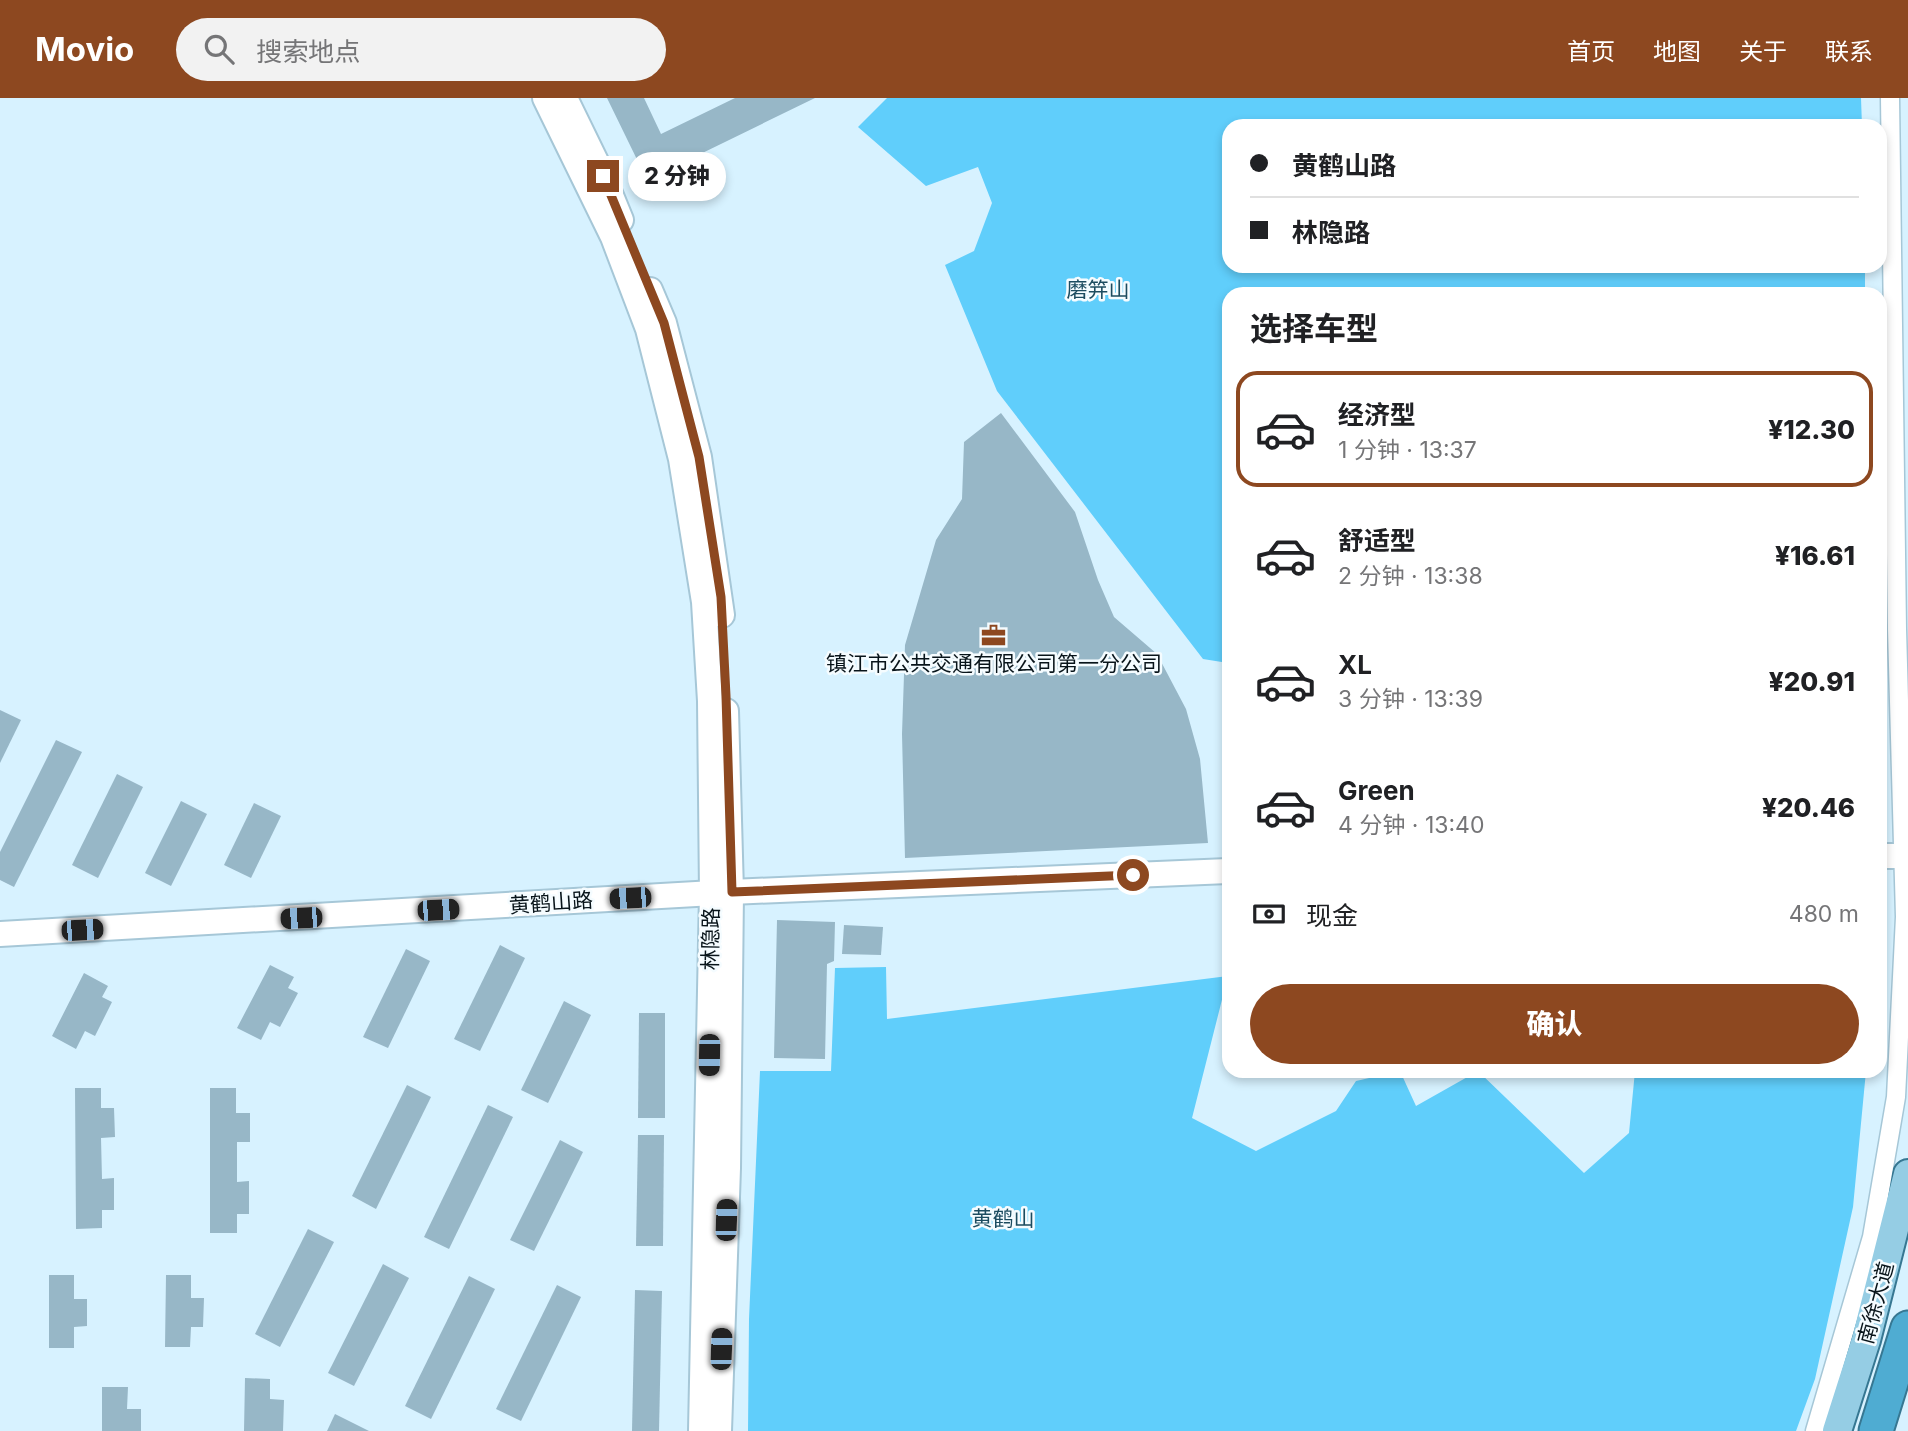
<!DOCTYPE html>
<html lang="zh">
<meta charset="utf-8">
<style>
body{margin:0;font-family:Inter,"Noto Sans SC",sans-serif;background:#f2f2f2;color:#202124;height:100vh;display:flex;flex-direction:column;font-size:26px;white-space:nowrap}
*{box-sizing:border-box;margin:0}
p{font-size:23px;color:#757577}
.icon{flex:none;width:38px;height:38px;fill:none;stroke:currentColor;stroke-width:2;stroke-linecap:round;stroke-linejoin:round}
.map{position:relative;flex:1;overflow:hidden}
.side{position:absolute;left:1222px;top:189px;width:665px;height:791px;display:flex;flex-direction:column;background:#fff;border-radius:21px;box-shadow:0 4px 10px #0003}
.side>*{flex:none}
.banner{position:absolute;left:1222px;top:21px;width:665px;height:154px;border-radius:21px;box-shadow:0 4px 10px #0003;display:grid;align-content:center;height:154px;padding:0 28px;background:#fff}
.end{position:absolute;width:32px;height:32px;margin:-16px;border:9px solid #8d4820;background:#fff;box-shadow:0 0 0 4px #fff}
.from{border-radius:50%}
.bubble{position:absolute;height:49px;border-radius:24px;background:#fff;box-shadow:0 4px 10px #0003;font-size:23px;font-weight:800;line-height:49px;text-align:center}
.car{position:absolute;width:21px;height:42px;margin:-21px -10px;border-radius:9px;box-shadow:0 0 5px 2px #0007;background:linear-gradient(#222 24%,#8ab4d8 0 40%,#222 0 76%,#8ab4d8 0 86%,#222 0)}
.banner b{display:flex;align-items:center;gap:24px;height:66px;font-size:26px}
.banner b+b{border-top:2px solid #e0e0e0}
.banner i{width:18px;height:18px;background:#202124}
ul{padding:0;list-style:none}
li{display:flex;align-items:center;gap:21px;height:116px;margin:0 14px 10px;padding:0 14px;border:4px solid transparent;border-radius:21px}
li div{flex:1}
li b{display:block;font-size:26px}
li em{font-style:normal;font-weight:800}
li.selected{border-color:#8d4820}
li>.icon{width:63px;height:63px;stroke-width:1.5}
h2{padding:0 28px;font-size:32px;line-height:84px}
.pay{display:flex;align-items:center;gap:18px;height:77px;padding:0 28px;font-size:26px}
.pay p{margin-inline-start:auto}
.primary-button{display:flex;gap:14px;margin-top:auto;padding:14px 28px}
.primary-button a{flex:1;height:80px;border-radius:42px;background:#8d4820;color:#fff;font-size:28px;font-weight:800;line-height:80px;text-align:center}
header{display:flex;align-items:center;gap:42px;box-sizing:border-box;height:98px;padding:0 35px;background:#8d4820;color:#fff}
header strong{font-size:33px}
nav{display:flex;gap:38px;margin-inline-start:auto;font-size:24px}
.search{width:490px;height:63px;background:#f2f2f2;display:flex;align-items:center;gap:18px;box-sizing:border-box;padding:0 24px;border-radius:38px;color:#757577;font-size:26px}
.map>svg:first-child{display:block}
</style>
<header>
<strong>Movio</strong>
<div class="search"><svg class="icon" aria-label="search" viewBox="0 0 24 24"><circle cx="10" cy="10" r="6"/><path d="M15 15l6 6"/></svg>搜索地点</div>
<nav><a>首页</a><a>地图</a><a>关于</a><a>联系</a></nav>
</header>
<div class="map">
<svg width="1908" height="1333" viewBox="0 0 1908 1333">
<rect width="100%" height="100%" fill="#d7f2ff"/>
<g fill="#60cefb">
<path d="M 887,0 L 1861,0 L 1862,28 L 1228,28 L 1228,168 L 1865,168 L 1865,196 L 1228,196 L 1228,565 L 1203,561 L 997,293 L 945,167 L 974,153 L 992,105 L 978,69 L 926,88 L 858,29 Z"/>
<path d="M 886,869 L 887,921 L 1228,878 L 1192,1020 L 1256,1053 L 1336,1013 L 1356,983 L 1400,973 L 1416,1008 L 1478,973 L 1584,1075 L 1629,1035 L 1635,973 L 1866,973 L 1853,1109 L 1815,1281 L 1796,1333 L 748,1333 L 749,1221 L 760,973 L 831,973 L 835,870 Z"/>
</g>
<g fill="#97b7c7">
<path d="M 607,0 L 644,0 L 661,36 L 735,0 L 815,0 L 647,82 Z"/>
<path d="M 1001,315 L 1075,414 L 1098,482 L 1114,519 L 1157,556 L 1186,611 L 1200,661 L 1208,745 L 905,760 L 902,636 L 905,547 L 936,442 L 962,401 L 964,344 Z"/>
<path d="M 0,612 L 21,622 L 0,665 Z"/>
<path d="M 56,642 L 82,654 L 14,789 L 0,782 L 0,754 Z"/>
<path d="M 117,676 L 143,689 L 98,780 L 72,767 Z"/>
<path d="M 181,703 L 207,716 L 171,788 L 145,775 Z"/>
<path d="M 254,705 L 281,718 L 251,780 L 224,767 Z"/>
<path d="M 777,822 L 835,824 L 834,863 L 827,866 L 825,961 L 774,960 Z"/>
<path d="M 844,827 L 883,829 L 881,857 L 842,856 Z"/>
<path d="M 500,847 L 525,860 L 480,953 L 454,941 Z"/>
<path d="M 406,851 L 430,863 L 388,950 L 363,939 Z"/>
<path d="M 270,867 L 294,879 L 288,890 L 298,895 L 280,929 L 270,924 L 261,942 L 237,930 Z"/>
<path d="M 84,875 L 108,888 L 102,899 L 112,904 L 95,938 L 85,933 L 76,951 L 52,938 Z"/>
<path d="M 564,903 L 591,917 L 548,1005 L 521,992 Z"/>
<path d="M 639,915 L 665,915 L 665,1020 L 638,1020 Z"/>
<path d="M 407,987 L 431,999 L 376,1111 L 352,1098 Z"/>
<path d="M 75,990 L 101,990 L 101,1010 L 114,1010 L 115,1039 L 101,1040 L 102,1081 L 114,1080 L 114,1112 L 102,1112 L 102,1130 L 76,1131 Z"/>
<path d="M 210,990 L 236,990 L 236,1015 L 250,1015 L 250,1044 L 237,1044 L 237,1084 L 249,1083 L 249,1116 L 237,1116 L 237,1135 L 210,1135 Z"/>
<path d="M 488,1007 L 513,1019 L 449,1151 L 424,1139 Z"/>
<path d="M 638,1037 L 664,1037 L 663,1148 L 636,1148 Z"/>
<path d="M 560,1042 L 583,1054 L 534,1153 L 510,1142 Z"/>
<path d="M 308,1131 L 334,1144 L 280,1249 L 255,1236 Z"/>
<path d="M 383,1166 L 409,1180 L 354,1288 L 328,1275 Z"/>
<path d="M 49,1177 L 74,1177 L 74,1201 L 87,1201 L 87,1228 L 74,1229 L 74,1250 L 49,1250 Z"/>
<path d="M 166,1177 L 191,1177 L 191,1200 L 204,1200 L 203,1229 L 191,1229 L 190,1249 L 165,1249 Z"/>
<path d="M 469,1178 L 495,1191 L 431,1321 L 405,1308 Z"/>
<path d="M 557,1187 L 581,1199 L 521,1323 L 496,1311 Z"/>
<path d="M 635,1192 L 662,1193 L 659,1333 L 632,1333 Z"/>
<path d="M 245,1280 L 270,1281 L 270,1301 L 284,1302 L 283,1333 L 244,1333 Z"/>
<path d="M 102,1289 L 128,1289 L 127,1311 L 141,1311 L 141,1333 L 102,1333 Z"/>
<path d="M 335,1316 L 369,1333 L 327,1333 Z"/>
</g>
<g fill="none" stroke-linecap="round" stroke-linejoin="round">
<defs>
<path id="street" d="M 1815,1333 L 1872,1139 L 1896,999 L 1905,819 L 1897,531 L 1890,0"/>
<g id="secondary">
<path d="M 545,0 L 613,139 L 648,231 L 681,361 L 704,504 L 710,603 L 712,795 L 701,1333"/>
<path d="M 565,0 L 603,78 L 621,122"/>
<path d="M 650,192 L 664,225 L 699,359 L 722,517"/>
<path d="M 1880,758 L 1908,758"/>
<path d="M 0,836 L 731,794 L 1228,773"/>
<path d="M 719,1333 L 728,1070 L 731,794 L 726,613"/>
</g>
<path id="primary" d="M 1837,1333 L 1866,1242 L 1908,1076"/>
<path id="highway" d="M 1876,1333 L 1908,1230"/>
</defs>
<use href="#street" stroke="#a6c7d7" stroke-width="21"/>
<use href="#secondary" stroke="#a6c7d7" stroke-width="28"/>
<use href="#primary" stroke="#367792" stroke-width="32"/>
<use href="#highway" stroke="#367792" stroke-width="37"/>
<use href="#street" stroke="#fff" stroke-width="18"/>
<use href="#secondary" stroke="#fff" stroke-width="24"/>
<use href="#primary" stroke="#95cde4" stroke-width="28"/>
<use href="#highway" stroke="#4facd2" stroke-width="33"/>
</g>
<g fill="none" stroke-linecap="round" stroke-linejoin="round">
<path stroke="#8d4820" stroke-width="9" d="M 603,78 L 664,225 L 699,359 L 721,499 L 726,598 L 732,794 L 1133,777"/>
</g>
<defs>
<symbol id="office-bare" viewBox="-9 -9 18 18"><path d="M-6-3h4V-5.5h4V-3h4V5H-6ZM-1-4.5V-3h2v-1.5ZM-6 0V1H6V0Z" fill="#8d4820" stroke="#f5fcff" stroke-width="2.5" paint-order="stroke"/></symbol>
</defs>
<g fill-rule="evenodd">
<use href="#office-bare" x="976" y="520" width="35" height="35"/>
</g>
<g text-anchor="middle" stroke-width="5" stroke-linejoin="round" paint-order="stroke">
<g font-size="21" fill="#1c4c60" stroke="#f5fcff">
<text x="1098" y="199">磨笄山</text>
<text x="1003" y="1128">黄鹤山</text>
</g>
<g font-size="21" fill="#08141a" stroke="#f5fcff">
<text x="994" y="573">镇江市公共交通有限公司第一分公司</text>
</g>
<g font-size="21" fill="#08141a" stroke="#f5fcff">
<text transform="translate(551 805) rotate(-4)" y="7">黄鹤山路</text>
<text transform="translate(711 841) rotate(-89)" y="7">林隐路</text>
<text transform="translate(1876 1205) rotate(-75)" y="7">南徐大道</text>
</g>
</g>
</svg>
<i class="end from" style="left:1133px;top:777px"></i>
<i class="end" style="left:603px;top:78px"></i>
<div class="bubble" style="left:628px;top:54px;width:98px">2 分钟</div>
<i class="car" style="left:630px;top:800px;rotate:267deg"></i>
<i class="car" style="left:438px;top:812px;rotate:87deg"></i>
<i class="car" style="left:301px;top:820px;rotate:267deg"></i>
<i class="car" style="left:82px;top:832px;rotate:87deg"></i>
<i class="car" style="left:709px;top:957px;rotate:181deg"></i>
<i class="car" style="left:726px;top:1122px;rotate:2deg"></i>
<i class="car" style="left:721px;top:1251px;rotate:2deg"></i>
<div class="banner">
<b><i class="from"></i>黄鹤山路</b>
<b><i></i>林隐路</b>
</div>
<section class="side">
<h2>选择车型</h2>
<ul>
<li class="selected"><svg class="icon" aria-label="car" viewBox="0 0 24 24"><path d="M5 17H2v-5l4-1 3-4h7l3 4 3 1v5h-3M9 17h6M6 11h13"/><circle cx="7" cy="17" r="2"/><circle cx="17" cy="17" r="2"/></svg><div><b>经济型</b><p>1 分钟 · 13:37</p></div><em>¥12.30</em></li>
<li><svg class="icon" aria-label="car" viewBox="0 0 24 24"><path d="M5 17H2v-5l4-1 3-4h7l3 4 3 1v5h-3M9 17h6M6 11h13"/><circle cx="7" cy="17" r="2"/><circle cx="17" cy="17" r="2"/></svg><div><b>舒适型</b><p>2 分钟 · 13:38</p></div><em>¥16.61</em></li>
<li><svg class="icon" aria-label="car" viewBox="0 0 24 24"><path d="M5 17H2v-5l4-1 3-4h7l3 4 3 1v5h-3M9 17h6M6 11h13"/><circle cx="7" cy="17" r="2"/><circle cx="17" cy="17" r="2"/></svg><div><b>XL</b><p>3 分钟 · 13:39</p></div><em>¥20.91</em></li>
<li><svg class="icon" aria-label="car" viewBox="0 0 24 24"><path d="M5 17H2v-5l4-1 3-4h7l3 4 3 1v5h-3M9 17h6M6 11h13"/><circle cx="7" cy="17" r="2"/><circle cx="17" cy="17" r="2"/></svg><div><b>Green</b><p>4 分钟 · 13:40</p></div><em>¥20.46</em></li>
</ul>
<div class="pay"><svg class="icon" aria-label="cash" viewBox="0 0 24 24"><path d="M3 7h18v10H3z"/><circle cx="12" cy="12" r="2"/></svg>现金<p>480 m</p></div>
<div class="primary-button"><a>确认</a></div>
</section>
</div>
